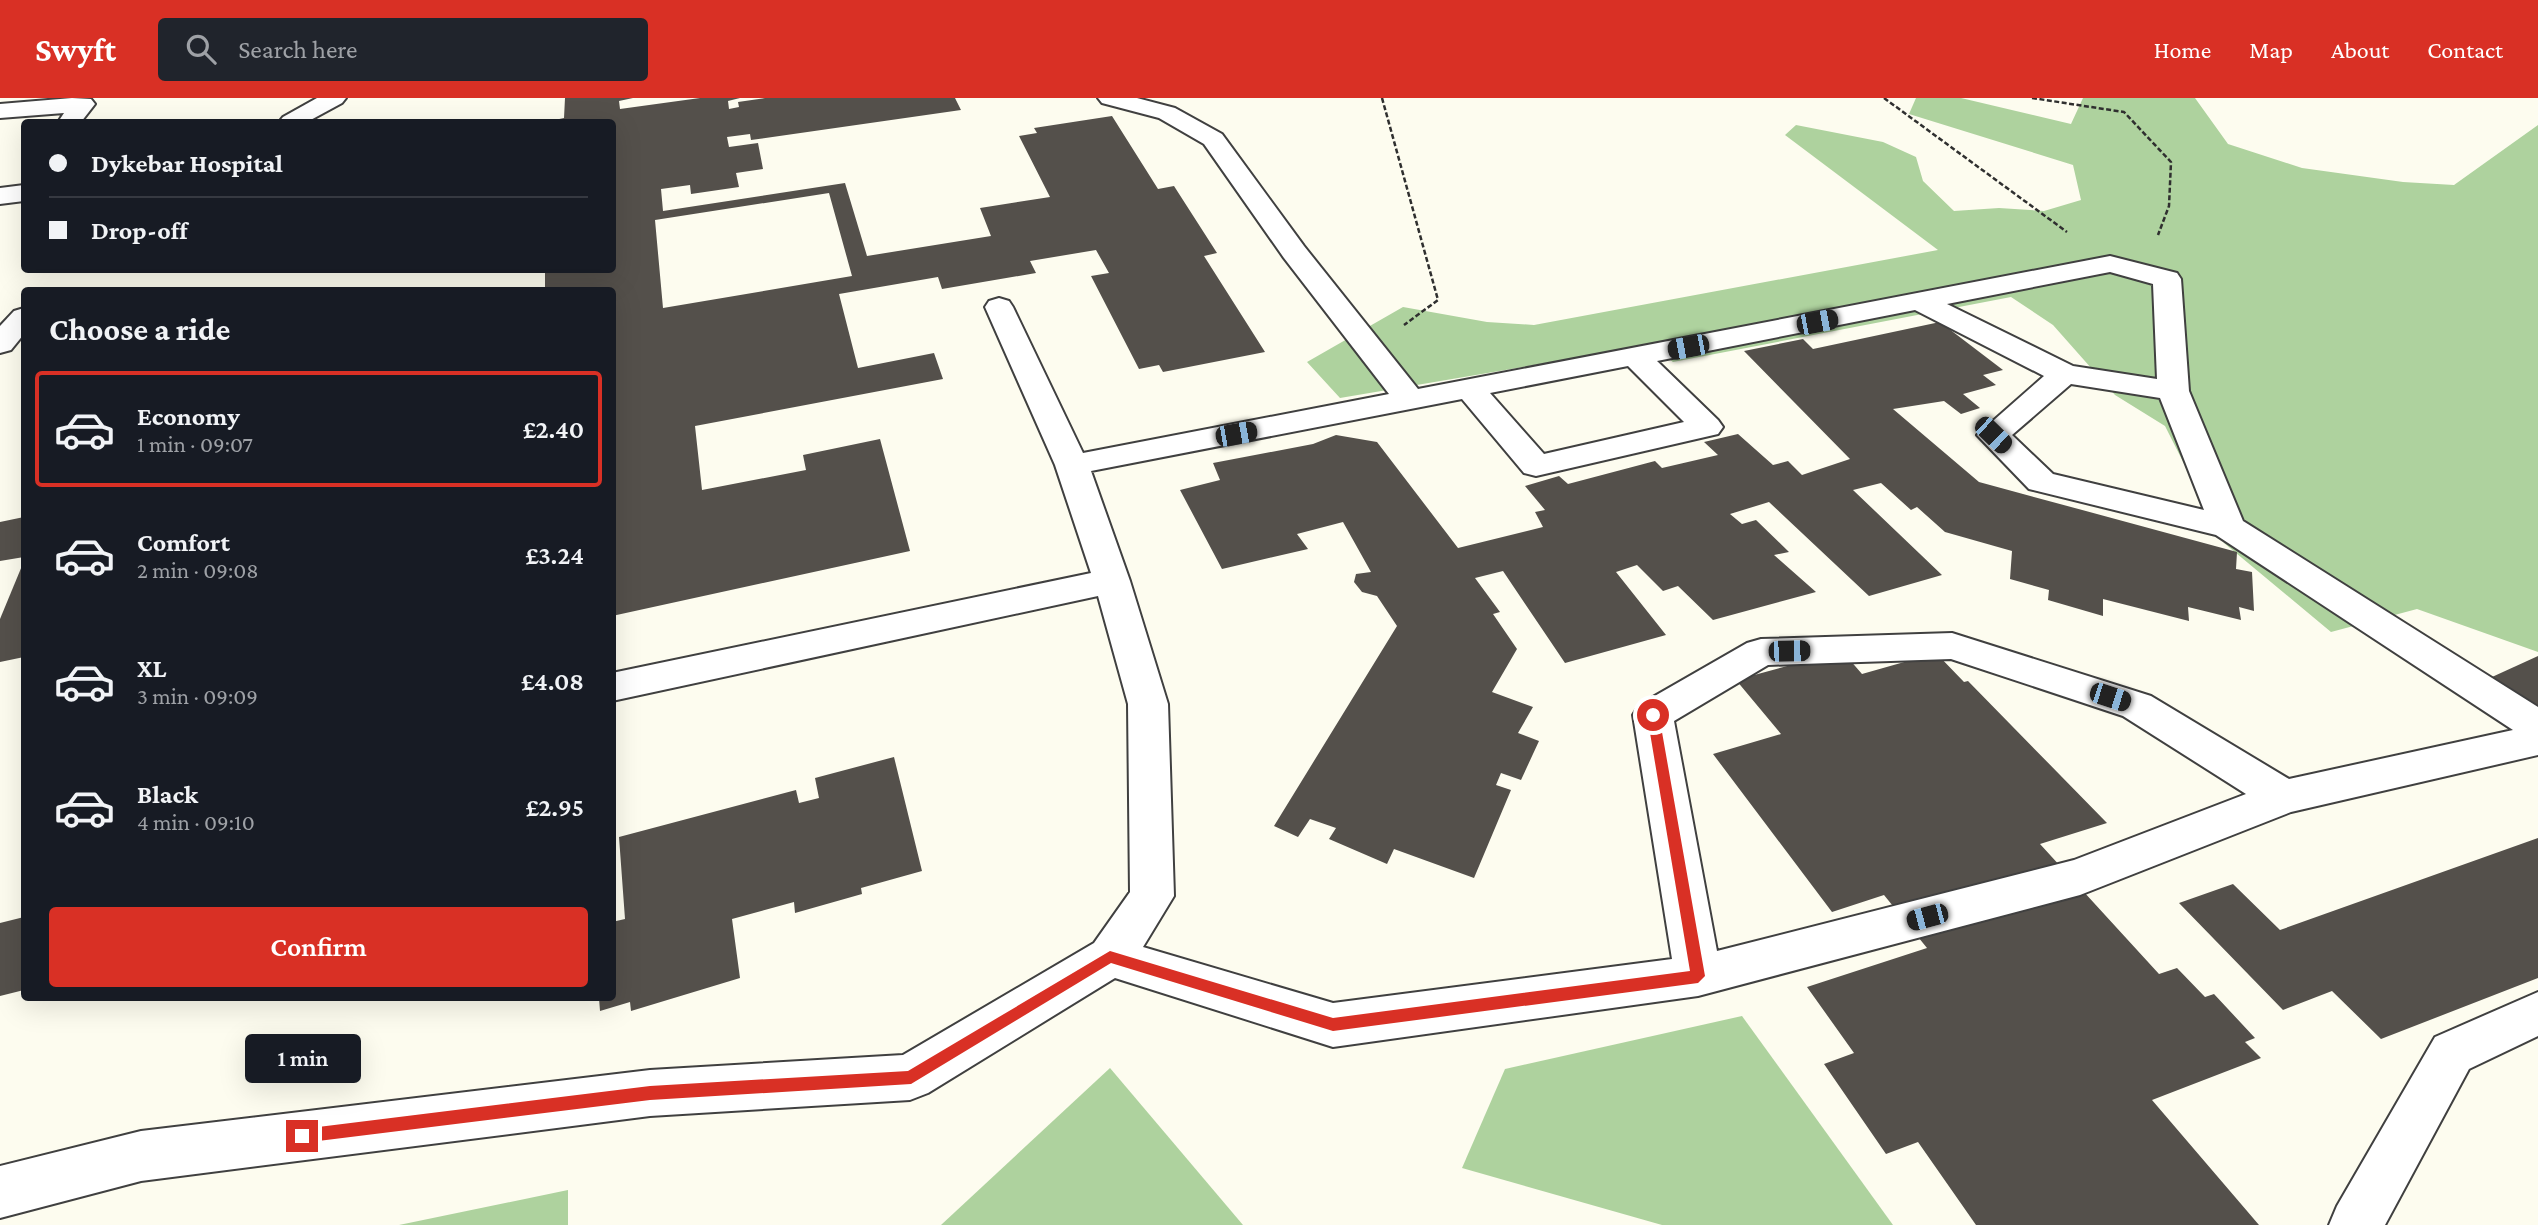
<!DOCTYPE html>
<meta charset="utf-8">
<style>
body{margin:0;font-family:"Crimson Pro",serif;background:#20242c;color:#f1f3f6;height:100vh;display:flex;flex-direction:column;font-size:26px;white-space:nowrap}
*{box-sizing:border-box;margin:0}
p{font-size:23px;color:#9ea1a6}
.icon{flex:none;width:38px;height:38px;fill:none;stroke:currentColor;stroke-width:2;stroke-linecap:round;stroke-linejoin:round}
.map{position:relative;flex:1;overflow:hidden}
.details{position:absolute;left:21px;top:189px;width:595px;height:714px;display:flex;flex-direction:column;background:#171b24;border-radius:7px;box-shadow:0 7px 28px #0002}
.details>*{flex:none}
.guide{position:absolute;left:21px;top:21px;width:595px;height:154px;border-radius:7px;box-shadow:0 7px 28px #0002;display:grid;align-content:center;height:154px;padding:0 28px;background:#171b24}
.end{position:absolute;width:32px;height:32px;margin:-16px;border:9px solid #d93025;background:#fff;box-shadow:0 0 0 4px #fff}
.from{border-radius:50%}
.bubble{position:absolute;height:49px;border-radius:7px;background:#171b24;box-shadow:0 7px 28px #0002;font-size:23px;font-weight:600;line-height:49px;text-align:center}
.car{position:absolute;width:21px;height:42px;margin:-21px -10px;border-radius:9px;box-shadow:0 0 5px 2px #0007;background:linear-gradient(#222 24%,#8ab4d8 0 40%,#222 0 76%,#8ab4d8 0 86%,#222 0)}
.guide b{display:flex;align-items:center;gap:24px;height:66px;font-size:26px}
.guide b+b{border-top:2px solid #363941}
.guide i{width:18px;height:18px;background:#f1f3f6}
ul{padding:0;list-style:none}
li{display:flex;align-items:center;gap:21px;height:116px;margin:0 14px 10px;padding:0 14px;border:4px solid transparent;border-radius:7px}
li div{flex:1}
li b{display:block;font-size:26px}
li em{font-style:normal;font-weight:600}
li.selected{border-color:#d93025}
li>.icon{width:63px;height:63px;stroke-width:1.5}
h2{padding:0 28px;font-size:32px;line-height:84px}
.primary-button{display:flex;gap:14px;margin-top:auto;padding:14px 28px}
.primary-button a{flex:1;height:80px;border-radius:7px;background:#d93025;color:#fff;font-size:28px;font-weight:600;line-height:80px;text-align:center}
header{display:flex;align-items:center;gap:42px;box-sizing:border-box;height:98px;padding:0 35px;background:#d93025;color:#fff}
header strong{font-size:33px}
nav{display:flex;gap:38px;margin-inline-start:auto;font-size:24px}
.search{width:490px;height:63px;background:#20242c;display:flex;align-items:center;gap:18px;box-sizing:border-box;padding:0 24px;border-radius:7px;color:#9ea1a6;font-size:26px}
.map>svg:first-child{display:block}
</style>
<header>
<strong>Swyft</strong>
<div class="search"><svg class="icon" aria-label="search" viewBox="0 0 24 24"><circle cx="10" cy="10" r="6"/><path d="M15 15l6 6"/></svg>Search here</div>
<nav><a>Home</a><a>Map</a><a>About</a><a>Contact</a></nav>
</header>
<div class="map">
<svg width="2538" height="1127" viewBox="0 0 2538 1127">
<rect width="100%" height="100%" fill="#fdfcef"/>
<g fill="#aed29e">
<path d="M 1916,0 L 1961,0 L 2071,26 L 2083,0 L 2195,0 L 2228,46 L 2302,70 L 2403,84 L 2454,87 L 2538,27 L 2538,554 L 2417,511 L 2331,534 L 2224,445 L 2165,328 L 2115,297 L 2053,227 L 2011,199 L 1673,264 L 1652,247 L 1340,300 L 1307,264 L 1403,209 L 1487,224 L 1534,227 L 1938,152 L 1785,37 L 1796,27 L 1883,44 L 1916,59 L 1923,83 L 1954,113 L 1999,110 L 2044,113 L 2081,102 L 2073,67 L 1909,16 Z"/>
<path d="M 1742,918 L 1893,1127 L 1662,1127 L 1462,1070 L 1505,971 Z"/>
<path d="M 1110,970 L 1243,1127 L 941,1127 Z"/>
<path d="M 568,1092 L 568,1127 L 399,1127 Z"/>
</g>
<g fill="#54504b" fill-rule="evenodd">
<path d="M 565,0 L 633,0 L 619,3 L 620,11 L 700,0 L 740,0 L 728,3 L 729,11 L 739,9 L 738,4 L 765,0 L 955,0 L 961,12 L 751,42 L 750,36 L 727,39 L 729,49 L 758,45 L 763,71 L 736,75 L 739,89 L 691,96 L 690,87 L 661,91 L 663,113 L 845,85 L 867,158 L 991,138 L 980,110 L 1050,99 L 1019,38 L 1037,35 L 1034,30 L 1112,18 L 1158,91 L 1174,88 L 1217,155 L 1204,158 L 1265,254 L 1163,274 L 1159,267 L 1139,271 L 1091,178 L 1109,175 L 1096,152 L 1030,163 L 1036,175 L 942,191 L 938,179 L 839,196 L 858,270 L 934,255 L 943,281 L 695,328 L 702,392 L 806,372 L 803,357 L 880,341 L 910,453 L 612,518 L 612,192 L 545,192 L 545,172 L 612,172 L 612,24 L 545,24 L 564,20 ZM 829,95 L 852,178 L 663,210 L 655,122 Z"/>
<path d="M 1940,224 L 2003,272 L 1983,277 L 1996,287 L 1963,296 L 1980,310 L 1961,316 L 1944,303 L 1893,311 L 1979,384 L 2237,454 L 2236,471 L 2252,474 L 2254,513 L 2239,509 L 2241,522 L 2188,509 L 2189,523 L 2103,501 L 2103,518 L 2048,502 L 2049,492 L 2010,481 L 2012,453 L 1945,434 L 1917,409 L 1911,412 L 1881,385 L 1853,392 L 1942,477 L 1869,498 L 1769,404 L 1730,416 L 1742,426 L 1756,422 L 1789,454 L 1774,457 L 1816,494 L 1713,522 L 1678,488 L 1663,493 L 1637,467 L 1616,474 L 1666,537 L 1565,565 L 1503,473 L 1475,480 L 1500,514 L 1493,516 L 1517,551 L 1492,594 L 1533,609 L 1518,635 L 1539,643 L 1521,682 L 1501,675 L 1496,687 L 1511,692 L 1474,780 L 1394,751 L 1387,766 L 1329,741 L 1336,730 L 1310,721 L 1298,739 L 1274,728 L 1397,528 L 1377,498 L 1362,494 L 1354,484 L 1356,476 L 1371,474 L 1343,424 L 1297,436 L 1308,451 L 1222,471 L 1180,392 L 1220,382 L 1213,365 L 1313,346 L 1336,337 L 1377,344 L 1458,450 L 1543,429 L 1535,414 L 1545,412 L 1525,388 L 1559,378 L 1568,386 L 1655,363 L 1662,370 L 1718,357 L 1704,344 L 1738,336 L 1773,367 L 1788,363 L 1802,377 L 1850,361 L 1744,253 L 1803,241 L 1813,251 Z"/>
<path d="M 24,419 L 24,459 L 0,463 L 0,424 Z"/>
<path d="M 24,463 L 24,559 L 0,564 L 0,521 Z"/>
<path d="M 1842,553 L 1862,576 L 1936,555 L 1964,584 L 1968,583 L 2107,725 L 2040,746 L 2159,876 L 2177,870 L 2205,899 L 2214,896 L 2255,940 L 2245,944 L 2261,960 L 2152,1002 L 2259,1127 L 1976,1127 L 1918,1044 L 1886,1056 L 1824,966 L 1854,955 L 1807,889 L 1927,850 L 1884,797 L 1832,814 L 1713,656 L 1781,636 L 1736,582 Z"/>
<path d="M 2538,558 L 2538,609 L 2492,579 Z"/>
<path d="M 894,659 L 922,773 L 861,790 L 862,796 L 795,815 L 794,804 L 732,821 L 740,880 L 631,913 L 630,904 L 600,913 L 599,900 L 612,900 L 612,824 L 625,821 L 619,739 L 796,692 L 799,705 L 819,700 L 815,680 Z"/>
<path d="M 2538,740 L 2538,880 L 2381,941 L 2332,893 L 2283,912 L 2179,805 L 2233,786 L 2280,832 Z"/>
<path d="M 24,819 L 24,892 L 0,898 L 0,825 Z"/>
</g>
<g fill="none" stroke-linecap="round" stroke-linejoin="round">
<defs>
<g id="minor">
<path d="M 72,0 L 91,1 L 95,6 L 81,24 L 58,24 L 64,15 L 0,20 L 0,6 Z"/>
<path d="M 317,0 L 346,0 L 342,5 L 307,24 L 279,24 L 283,19 Z"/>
<path d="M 1098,0 L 1137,0 L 1175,10 L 1222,36 L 1304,148 L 1418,291 L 2110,158 L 2177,175 L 2181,181 L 2189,293 L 2243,423 L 2538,609 L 2538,657 L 2291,714 L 2080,797 L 1698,898 L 1333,949 L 1115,880 L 928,995 L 910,1002 L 650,1018 L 141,1083 L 0,1120 L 0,1068 L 141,1033 L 650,972 L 903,957 L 1094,845 L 1130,794 L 1128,606 L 1098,498 L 612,603 L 612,575 L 1091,475 L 1055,367 L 985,209 L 989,203 L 999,200 L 1009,203 L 1013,209 L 1083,355 L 1389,296 L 1284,160 L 1204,46 L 1159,20 L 1102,5 ZM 2110,174 L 2153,186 L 2157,281 L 2073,268 L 1947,206 ZM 1915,212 L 2044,278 L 1977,337 L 2029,391 L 2216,437 L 2513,632 L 2289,681 L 2151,598 L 1952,535 L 1761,541 L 1747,545 L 1639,607 L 1633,617 L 1672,861 L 1333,905 L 1143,849 L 1174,798 L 1168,606 L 1130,483 L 1091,373 L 1462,301 L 1524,375 L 1536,378 L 1718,336 L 1723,329 L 1718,322 L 1657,263 ZM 1628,268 L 1684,324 L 1544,356 L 1490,295 ZM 2071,286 L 2160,300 L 2204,412 L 2053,376 L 2012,337 ZM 1951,561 L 2123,618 L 2246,696 L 2074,762 L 1717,853 L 1674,623 L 1768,567 Z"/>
<path d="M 24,87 L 24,103 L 0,106 L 0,90 Z"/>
<path d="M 24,210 L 24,236 L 11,252 L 0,255 L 0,228 L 14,213 Z"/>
<path d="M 2538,894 L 2538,938 L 2469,971 L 2385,1127 L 2329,1127 L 2337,1108 L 2435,939 Z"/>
</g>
</defs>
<use href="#minor" stroke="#404040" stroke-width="4"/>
<g stroke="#2f2f2f" stroke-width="2.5" stroke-dasharray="5 2.5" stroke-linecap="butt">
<path d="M 1382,0 L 1438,202 L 1404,227"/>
<path d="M 1884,0 L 2067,134"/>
<path d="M 2032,0 L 2124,14 L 2171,64 L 2169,108 L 2158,137"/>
</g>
<use href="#minor" fill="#fff" fill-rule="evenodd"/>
</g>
<path fill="#d93025" d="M 1653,613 L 1659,617 L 1705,878 L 1698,885 L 1333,933 L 1111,865 L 911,986 L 650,1002 L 302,1045 L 296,1043 L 294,1038 L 296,1033 L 302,1031 L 650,988 L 908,973 L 1110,853 L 1333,920 L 1690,873 L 1647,617 Z"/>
</svg>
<i class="end from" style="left:1653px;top:617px"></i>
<i class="end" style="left:302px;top:1038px"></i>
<div class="bubble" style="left:245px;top:936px;width:116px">1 min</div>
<i class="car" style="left:1817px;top:224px;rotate:79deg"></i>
<i class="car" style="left:1688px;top:249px;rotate:259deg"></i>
<i class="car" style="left:1236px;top:336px;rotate:80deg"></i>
<i class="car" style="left:1993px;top:337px;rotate:134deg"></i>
<i class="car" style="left:1789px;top:553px;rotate:89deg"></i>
<i class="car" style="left:2110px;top:599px;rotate:108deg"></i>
<i class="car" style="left:1927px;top:819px;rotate:255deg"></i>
<div class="guide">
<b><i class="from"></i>Dykebar Hospital</b>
<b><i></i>Drop-off</b>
</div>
<section class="details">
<h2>Choose a ride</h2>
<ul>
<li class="selected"><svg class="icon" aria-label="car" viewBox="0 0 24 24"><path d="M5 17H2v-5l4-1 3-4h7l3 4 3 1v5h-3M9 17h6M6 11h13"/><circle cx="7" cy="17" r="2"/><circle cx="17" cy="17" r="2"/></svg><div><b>Economy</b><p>1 min · 09:07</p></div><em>£2.40</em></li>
<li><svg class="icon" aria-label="car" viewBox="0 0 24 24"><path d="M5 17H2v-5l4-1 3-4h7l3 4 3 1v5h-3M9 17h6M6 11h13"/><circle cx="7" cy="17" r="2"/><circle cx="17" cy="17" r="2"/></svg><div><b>Comfort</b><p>2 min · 09:08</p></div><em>£3.24</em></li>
<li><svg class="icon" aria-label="car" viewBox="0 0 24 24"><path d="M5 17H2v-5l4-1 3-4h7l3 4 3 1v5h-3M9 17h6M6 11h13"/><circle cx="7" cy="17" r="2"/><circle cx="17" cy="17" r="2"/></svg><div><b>XL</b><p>3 min · 09:09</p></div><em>£4.08</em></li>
<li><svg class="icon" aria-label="car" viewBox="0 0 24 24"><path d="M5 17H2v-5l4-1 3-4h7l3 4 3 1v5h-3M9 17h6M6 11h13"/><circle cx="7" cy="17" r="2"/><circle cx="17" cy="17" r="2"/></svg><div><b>Black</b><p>4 min · 09:10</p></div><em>£2.95</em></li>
</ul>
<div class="primary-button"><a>Confirm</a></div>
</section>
</div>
